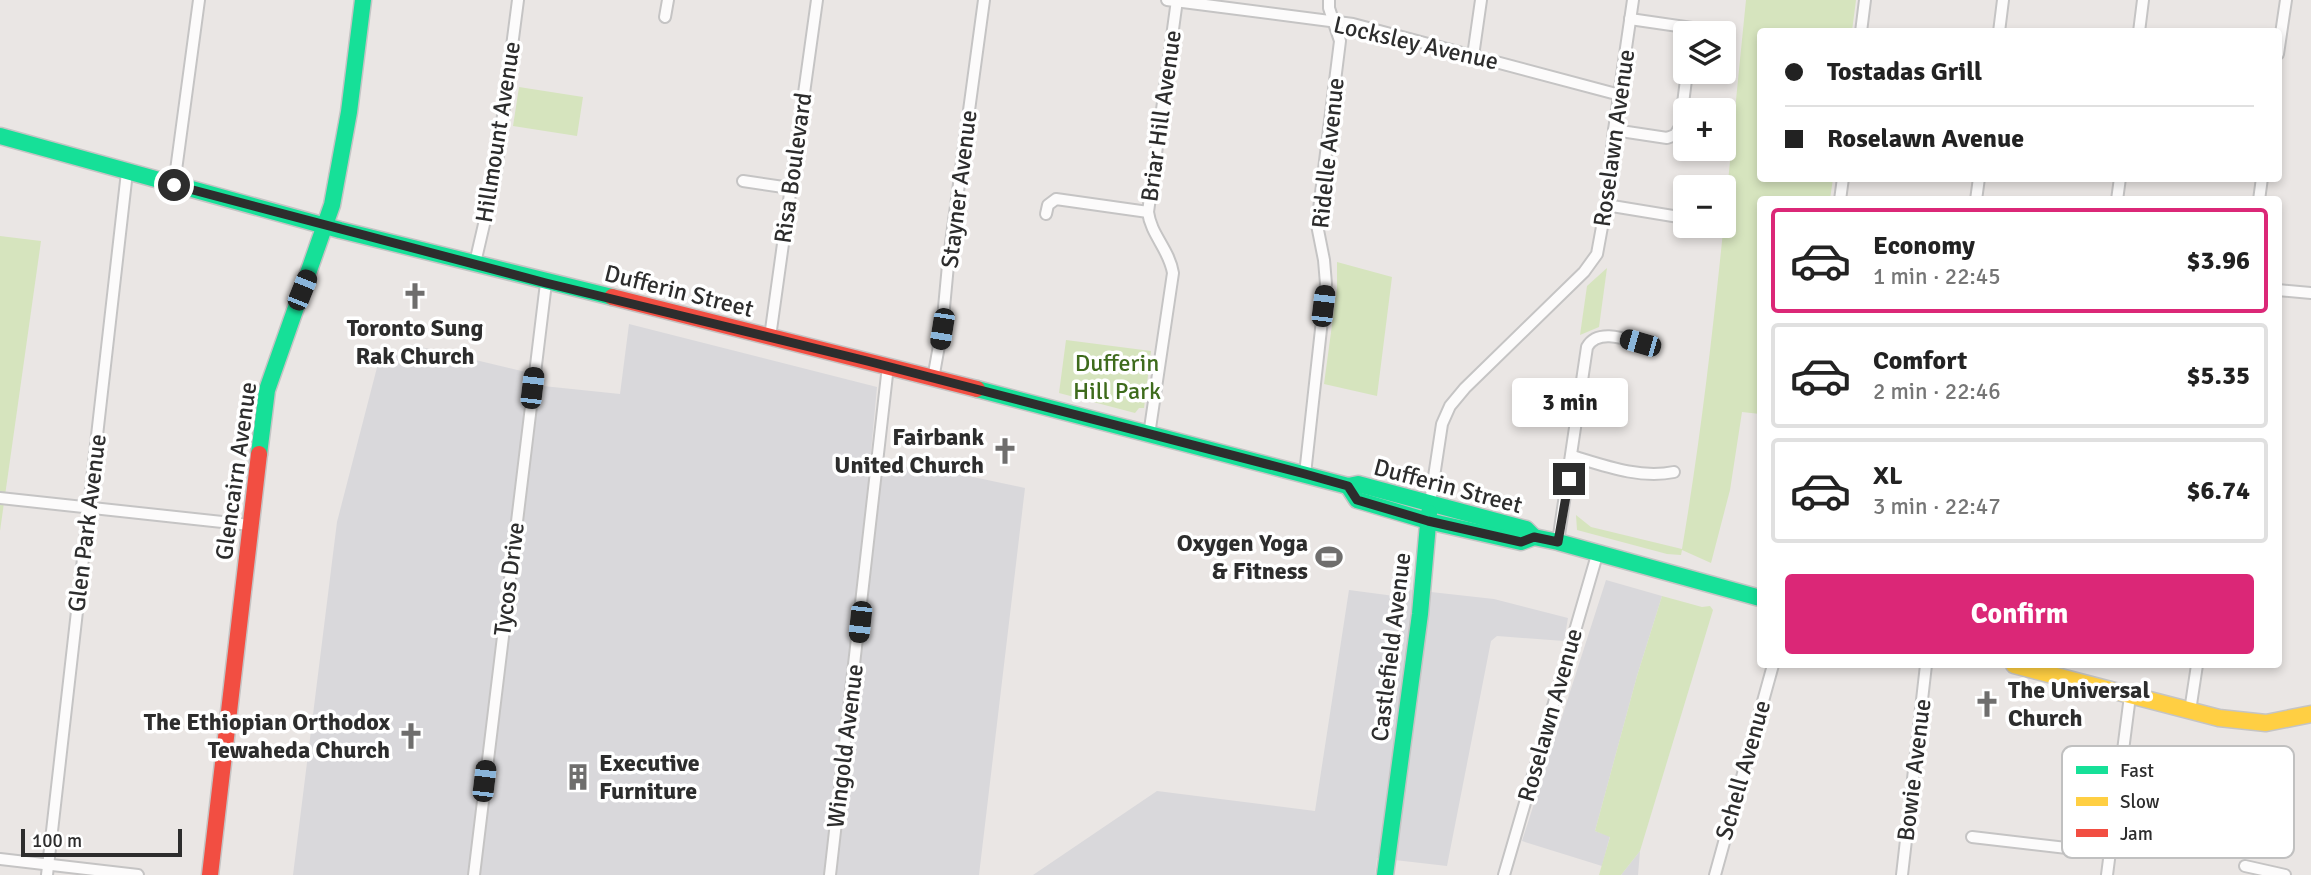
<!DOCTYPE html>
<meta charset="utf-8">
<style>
body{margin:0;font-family:Signika,sans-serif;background:#f6f6f6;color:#222;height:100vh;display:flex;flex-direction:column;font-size:26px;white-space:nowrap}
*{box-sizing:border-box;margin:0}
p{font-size:23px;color:#767676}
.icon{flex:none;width:38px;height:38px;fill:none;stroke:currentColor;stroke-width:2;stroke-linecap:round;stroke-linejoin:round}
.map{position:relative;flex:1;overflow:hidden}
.sheet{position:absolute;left:1757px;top:196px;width:525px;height:472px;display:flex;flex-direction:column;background:#fff;border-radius:7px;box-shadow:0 4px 10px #0003}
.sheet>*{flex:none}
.hud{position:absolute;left:1757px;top:28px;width:525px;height:154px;border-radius:7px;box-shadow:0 4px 10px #0003;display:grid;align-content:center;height:154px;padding:0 28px;background:#fff}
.controls{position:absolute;left:1673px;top:21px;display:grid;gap:14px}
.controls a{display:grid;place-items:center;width:63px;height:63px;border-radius:7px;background:#fff;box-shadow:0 4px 10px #0003;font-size:35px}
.scale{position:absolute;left:21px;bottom:18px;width:161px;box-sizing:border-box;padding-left:7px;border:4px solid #2d2d2d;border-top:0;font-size:19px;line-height:24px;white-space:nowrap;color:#2d2d2d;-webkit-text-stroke:5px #fff;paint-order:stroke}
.end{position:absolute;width:32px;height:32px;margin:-16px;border:9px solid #2d2d2d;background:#fff;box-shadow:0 0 0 4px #fff}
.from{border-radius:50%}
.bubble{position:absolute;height:49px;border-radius:7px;background:#fff;box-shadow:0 4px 10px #0003;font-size:23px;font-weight:800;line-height:49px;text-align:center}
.car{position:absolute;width:21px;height:42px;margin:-21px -10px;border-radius:9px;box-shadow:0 0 5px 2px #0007;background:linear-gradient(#222 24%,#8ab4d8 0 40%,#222 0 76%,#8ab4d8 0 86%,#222 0)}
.hud b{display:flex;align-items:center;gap:24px;height:66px;font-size:26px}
.hud b+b{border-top:2px solid #e0e0e0}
.hud i{width:18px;height:18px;background:#222}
ul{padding:12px 0 0;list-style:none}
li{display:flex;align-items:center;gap:21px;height:105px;margin:0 14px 10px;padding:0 14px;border:4px solid #e0e0e0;border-radius:7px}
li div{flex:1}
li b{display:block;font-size:26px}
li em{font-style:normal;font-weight:800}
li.active{border-color:#db2777}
li>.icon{width:63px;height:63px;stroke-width:1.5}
.primary-button{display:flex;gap:14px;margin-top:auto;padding:14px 28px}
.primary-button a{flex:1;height:80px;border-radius:7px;background:#db2777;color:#fff;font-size:28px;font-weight:800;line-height:80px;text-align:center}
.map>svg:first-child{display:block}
</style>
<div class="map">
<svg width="2311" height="875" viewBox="0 0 2311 875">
<rect width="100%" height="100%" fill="#eae6e4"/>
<g fill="#d9d8db">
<path d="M 629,324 L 877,387 L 870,462 L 959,474 L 1025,488 L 979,875 L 293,875 L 337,522 L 381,352 L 412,358 L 417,346 L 543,376 L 543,386 L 620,394 Z"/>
<path d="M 1606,580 L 1662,596 L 1637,676 L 1595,831 L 1610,836 L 1602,866 L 1522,841 Z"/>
<path d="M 1404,589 L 1494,599 L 1568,618 L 1564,641 L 1497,636 L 1491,641 L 1447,866 L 1377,858 L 1375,875 L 1033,875 L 1157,791 L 1315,811 L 1349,590 L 1402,597 Z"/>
<path d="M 1640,851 L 1638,875 L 1621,875 Z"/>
</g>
<g fill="#d6e4be">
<path d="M 1746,0 L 1856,0 L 1852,31 L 1760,32 L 1760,178 L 1833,179 L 1830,199 L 1760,200 L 1760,414 L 1742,412 L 1730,490 L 1711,563 L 1682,550 L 1681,555 L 1667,554 L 1577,530 L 1576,515 L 1591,527 L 1682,549 C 1713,366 1727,184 1746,0 Z"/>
<path d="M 519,87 L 583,97 L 577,136 L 513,126 Z"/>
<path d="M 0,236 L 41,241 L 0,531 Z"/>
<path d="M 1337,262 L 1392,277 L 1377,396 L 1324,384 L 1337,288 Z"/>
<path d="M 1607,268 L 1599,327 L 1580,335 L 1587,286 Z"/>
<path d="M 1066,340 L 1151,351 L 1144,408 L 1139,408 L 1135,413 L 1059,393 Z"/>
<path d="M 1662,596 L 1702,607 L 1710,606 L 1713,610 L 1640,851 L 1621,875 L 1599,875 L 1610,837 L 1595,831 L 1637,676 Z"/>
</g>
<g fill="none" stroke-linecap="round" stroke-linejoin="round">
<defs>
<g id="street">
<path d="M 1167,0 L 1353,24 L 1620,95"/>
<path d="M 665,17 L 668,0"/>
<path d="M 1630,19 L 1692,28 L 1692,33"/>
<path d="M 1861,32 L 1865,0"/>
<path d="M 1999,32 L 2003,0"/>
<path d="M 2139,32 L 2143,0"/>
<path d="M 2278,54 L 2286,0"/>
<path d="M 1473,56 L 1481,0"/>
<path d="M 1614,130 L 1667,138 L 1675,135 L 1680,127 L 1687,72"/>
<path d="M 743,181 L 790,188"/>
<path d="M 174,185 L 199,0"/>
<path d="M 1840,200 L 1843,178"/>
<path d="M 1976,200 L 1979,178"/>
<path d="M 2117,200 L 2120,178"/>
<path d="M 2259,200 L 2262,178"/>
<path d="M 1606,205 L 1685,218"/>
<path d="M 1046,214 L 1048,205 L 1056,199 L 1148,212"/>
<path d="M 1698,226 L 1701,227"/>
<path d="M 475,263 L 495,177 L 518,0"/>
<path d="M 2278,290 L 2311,293"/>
<path d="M 770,337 L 817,0"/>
<path d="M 933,379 L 942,329 L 948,265 L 984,0"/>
<path d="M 1149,435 L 1173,273 C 1169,249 1151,235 1148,212 L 1177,0"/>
<path d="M 1572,456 C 1605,466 1640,479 1674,472"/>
<path d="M 1305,474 L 1326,284 L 1324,260 L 1317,225 L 1340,41 L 1329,8 L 1329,0"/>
<path d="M 0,498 L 250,525"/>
<path d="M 1430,503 L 1442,424 L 1450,406 L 1465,388 L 1584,272 L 1597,254 L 1606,205 L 1614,130 L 1633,0"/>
<path d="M 1558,542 L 1587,347 C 1597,329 1623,338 1640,343"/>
<path d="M 2190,711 L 2197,665"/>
<path d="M 1972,837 L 2110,853"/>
<path d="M 0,859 L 138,875"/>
<path d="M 2245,866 L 2285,875"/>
<path d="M 47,875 L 127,172"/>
<path d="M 474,875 L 546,283"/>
<path d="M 830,875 L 888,366"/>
<path d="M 1504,875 L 1597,555"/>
<path d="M 1715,875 L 1773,665"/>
<path d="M 1902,875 L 1926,665"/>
<path d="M 2107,875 L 2130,696"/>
</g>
<g id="fast">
<path d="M 0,136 L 340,230 L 612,297"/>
<path d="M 977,389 L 1348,486 L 1358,484 L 1526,529 L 1534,537"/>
<path d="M 259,454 L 267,390 L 332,205 L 349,112 L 363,0"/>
<path d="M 1348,486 L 1357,500 L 1428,521 L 1521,542 L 1534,537 L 1558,542 L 1760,598"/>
<path d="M 1385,875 L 1420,614 L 1429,513"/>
</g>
<path id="slow" d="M 2014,665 L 2219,718 L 2266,723 L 2311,714"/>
<g id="jam">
<path d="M 612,297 L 977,389"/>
<path d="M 210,875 L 259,454"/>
</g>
</defs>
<use href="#street" stroke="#c5c4c4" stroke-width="14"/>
<use href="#fast" stroke="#c5c4c4" stroke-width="19"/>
<use href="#slow" stroke="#c5c4c4" stroke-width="19"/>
<use href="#jam" stroke="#c5c4c4" stroke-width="19"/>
<use href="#street" stroke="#fcfbfb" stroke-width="10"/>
<use href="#fast" stroke="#16e098" stroke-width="16"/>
<use href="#slow" stroke="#ffcf43" stroke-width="16"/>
<use href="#jam" stroke="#f24e42" stroke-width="16"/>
</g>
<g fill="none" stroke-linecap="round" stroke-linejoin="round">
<path stroke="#2d2d2d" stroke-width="9" d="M 174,185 L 546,283 L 867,361 L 1305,474 L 1348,486 L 1357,500 L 1428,521 L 1521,542 L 1534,537 L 1558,542 L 1569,479"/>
</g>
<defs>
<symbol id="church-bare" viewBox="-9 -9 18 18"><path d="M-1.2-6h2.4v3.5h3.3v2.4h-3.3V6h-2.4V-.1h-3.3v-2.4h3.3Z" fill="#6f6e6d" stroke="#fff" stroke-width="2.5" paint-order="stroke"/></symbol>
<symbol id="stadium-bare" viewBox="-9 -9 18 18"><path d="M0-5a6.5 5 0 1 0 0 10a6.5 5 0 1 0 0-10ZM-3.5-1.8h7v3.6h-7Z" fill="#6f6e6d" stroke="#fff" stroke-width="2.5" paint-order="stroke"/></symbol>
<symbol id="building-bare" viewBox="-9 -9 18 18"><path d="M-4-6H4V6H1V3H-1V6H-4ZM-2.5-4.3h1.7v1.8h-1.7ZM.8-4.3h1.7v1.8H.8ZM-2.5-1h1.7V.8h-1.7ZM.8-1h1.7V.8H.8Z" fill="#6f6e6d" stroke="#fff" stroke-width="2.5" paint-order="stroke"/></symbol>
</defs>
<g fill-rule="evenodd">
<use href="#church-bare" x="396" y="277" width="38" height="38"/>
<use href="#church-bare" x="986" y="432" width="38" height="38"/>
<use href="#stadium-bare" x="1310" y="538" width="38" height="38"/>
<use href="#church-bare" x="1968" y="685" width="38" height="38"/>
<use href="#church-bare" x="392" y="717" width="38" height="38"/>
<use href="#building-bare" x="559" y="758" width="38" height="38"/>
</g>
<g text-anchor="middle" stroke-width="7" stroke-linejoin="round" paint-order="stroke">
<g font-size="24" fill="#2d2d2d" stroke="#fff">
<text transform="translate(1416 43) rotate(13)" y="8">Locksley Avenue</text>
<text transform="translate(1161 116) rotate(-82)" y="8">Briar Hill Avenue</text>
<text transform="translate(498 132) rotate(-81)" y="8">Hillmount Avenue</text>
<text transform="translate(1614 138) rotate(-82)" y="8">Roselawn Avenue</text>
<text transform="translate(1328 153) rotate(-84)" y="8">Ridelle Avenue</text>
<text transform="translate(793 168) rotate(-82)" y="8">Risa Boulevard</text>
<text transform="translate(959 189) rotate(-83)" y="8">Stayner Avenue</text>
<text transform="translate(679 291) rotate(14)" y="8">Dufferin Street</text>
<text transform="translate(236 471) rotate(-82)" y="8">Glencairn Avenue</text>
<text transform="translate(1448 486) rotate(15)" y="8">Dufferin Street</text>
<text transform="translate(87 523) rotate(-83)" y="8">Glen Park Avenue</text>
<text transform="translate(509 579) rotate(-83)" y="8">Tycos Drive</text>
<text transform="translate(1391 647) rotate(-83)" y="8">Castlefield Avenue</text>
<text transform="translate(1550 715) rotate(-74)" y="8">Roselawn Avenue</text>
<text transform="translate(845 746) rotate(-83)" y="8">Wingold Avenue</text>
<text transform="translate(1743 770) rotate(-74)" y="8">Schell Avenue</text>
<text transform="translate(1914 770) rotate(-83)" y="8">Bowie Avenue</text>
</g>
<g font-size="24" font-weight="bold" fill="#2d2d2d" stroke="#fff" text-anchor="end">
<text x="415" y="336" text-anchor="middle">Toronto Sung<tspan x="415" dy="28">Rak Church</tspan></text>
<text x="984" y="445">Fairbank<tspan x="984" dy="28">United Church</tspan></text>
<text x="1308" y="551">Oxygen Yoga<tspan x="1308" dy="28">&amp; Fitness</tspan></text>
<text x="2008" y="698" text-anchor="start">The Universal<tspan x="2008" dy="28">Church</tspan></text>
<text x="390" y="730">The Ethiopian Orthodox<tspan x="390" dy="28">Tewaheda Church</tspan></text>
<text x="599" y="771" text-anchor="start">Executive<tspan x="599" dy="28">Furniture</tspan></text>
</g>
<g font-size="24" fill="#3e6b1c" stroke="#fff">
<text x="1117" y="371">Dufferin<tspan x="1117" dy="28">Hill Park</tspan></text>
</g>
</g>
<rect x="2062" y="746" width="232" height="112" rx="10" fill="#fff" stroke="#c0c0c0" stroke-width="2"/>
<rect x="2076" y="766" width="32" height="8" fill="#16e098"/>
<rect x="2076" y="797" width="32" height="9" fill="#ffcf43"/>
<rect x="2076" y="829" width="32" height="8" fill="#f24e42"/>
<g font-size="19" fill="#2d2d2d">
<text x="2120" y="777">Fast</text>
<text x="2120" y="808">Slow</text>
<text x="2120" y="840">Jam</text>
</g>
</svg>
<div class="controls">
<a><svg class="icon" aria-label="layers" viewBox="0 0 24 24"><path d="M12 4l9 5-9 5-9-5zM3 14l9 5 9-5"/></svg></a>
<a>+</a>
<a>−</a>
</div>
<div class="scale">100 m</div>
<i class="end from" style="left:174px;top:185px"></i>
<i class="end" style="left:1569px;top:479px"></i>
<div class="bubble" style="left:1512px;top:378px;width:116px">3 min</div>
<i class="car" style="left:302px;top:290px;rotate:22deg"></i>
<i class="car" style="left:1323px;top:306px;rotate:7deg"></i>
<i class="car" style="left:942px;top:329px;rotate:189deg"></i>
<i class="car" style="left:1640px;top:343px;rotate:286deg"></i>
<i class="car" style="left:532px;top:388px;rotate:7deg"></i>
<i class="car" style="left:860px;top:622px;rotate:186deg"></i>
<i class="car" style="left:484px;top:781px;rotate:7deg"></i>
<div class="hud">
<b><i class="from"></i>Tostadas Grill</b>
<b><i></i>Roselawn Avenue</b>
</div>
<section class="sheet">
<ul>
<li class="active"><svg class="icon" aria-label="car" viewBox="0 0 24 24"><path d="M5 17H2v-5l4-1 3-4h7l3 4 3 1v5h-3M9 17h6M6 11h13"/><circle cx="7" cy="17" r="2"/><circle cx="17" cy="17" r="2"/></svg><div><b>Economy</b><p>1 min · 22:45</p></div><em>$3.96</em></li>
<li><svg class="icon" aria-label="car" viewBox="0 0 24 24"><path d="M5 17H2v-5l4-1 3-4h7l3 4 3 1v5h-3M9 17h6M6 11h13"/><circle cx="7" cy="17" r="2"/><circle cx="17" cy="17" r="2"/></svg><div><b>Comfort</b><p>2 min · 22:46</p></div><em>$5.35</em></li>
<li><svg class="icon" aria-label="car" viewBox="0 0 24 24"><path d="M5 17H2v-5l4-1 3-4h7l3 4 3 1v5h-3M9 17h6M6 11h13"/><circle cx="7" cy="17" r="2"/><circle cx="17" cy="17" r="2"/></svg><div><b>XL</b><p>3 min · 22:47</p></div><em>$6.74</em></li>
</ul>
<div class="primary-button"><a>Confirm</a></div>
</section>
</div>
